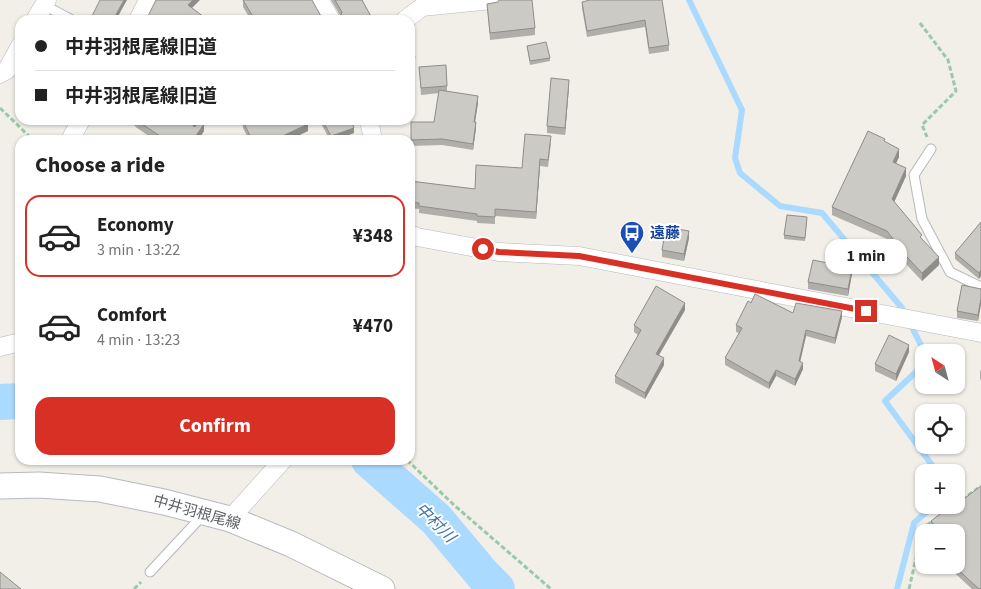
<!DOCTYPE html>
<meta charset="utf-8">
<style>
body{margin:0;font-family:"Source Sans 3","Noto Sans JP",sans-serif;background:#f2f2f2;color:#222;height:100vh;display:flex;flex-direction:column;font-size:19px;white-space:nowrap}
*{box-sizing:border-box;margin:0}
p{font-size:16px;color:#767676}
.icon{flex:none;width:28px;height:28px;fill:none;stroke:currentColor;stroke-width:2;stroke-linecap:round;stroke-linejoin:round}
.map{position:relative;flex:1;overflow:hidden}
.side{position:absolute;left:15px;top:135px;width:400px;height:330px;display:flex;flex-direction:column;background:#fff;border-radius:15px;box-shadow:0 1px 4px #0004}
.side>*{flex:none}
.guide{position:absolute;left:15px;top:15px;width:400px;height:110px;border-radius:15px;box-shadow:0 1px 4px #0004;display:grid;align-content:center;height:110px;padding:0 20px;background:#fff}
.needle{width:32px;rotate:324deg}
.fabs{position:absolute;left:915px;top:344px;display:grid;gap:10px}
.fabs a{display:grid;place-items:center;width:50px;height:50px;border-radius:10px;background:#fff;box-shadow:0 1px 4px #0004;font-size:25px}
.end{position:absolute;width:22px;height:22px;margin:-11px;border:6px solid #d93025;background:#fff;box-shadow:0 0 0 2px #fff}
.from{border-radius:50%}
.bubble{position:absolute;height:35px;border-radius:15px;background:#fff;box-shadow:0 1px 4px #0004;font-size:16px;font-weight:700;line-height:35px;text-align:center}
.guide b{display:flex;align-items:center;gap:18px;height:48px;font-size:19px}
.guide b+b{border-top:1px solid #e0e0e0}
.guide i{width:12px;height:12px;background:#222}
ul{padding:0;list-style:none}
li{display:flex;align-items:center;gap:15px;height:82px;margin:0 10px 8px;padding:0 10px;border:2px solid transparent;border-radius:15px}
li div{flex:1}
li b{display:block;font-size:19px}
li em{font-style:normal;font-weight:700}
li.selected{border-color:#d93025}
li>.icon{width:45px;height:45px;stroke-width:1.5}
h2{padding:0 20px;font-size:22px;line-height:60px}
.primary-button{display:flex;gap:10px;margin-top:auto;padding:10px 20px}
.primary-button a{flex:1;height:58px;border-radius:15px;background:#d93025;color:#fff;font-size:20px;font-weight:700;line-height:58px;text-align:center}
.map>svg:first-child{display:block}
</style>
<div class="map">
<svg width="981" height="589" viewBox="0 0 981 589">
<rect width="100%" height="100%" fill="#f1efe8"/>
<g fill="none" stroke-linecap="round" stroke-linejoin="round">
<g stroke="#aadaff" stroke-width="6">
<path d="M 689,0 L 742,110 L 735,158 L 740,173 L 780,206 L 822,213 L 902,308 L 922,347 L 917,371 L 885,401 L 937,472"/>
<path d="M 897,589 L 914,523 L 934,505"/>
</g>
<g stroke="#aadaff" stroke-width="36">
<path d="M 0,402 L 20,401"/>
<path d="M 369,460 L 436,519 L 484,576 L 497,589"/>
</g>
<defs>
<g id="lane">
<path d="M 44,5 L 72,20"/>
<path d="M 931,149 L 914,175 L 922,219 L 950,272 L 981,287"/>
<path d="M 150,572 L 203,515"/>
</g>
<g id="street">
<path d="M 319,0 L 331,20"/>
<path d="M 35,20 L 47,0"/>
<path d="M 138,20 L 148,0"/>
<path d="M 405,20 L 422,7 L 492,0"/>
<path d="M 0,74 L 7,70 L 20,46"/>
<path d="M 369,120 L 373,140"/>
<path d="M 70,140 L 81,120"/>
<path d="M 410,234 L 417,237 L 499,252 L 579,256 L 981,333"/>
<path d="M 0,347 L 20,342"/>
<path d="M 230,519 L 283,460"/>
</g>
<path id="secondary" d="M 0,486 L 39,485 L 100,489 L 164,502 L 230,519 L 291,544 L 382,589"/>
</defs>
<use href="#lane" stroke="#b5b8bc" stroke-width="11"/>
<use href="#street" stroke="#b5b8bc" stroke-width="19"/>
<use href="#secondary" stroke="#b6babf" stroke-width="27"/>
<g stroke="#9cc7a9" stroke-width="3" stroke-dasharray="5 2.5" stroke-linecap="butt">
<path d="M 920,23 L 948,60 L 956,91 L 922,125 L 927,137"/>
<path d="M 0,108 L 33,140"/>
<path d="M 407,460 L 454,505 L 551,589"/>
<path d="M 956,504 L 981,486"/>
<path d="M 134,589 L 141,582"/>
<path d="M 909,589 L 923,528 L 933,521"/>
</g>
<use href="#lane" stroke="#fff" stroke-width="9"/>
<use href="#street" stroke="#fff" stroke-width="18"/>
<use href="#secondary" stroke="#fff" stroke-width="25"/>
</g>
<g fill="#afaea9">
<path d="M 243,0 L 322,18 L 324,20 L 251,20 L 243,7 Z"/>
<path d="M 331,0 L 362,0 L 373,20 L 338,20 L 341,17 Z"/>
<path d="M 662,0 L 669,45 L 669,51 L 649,54 L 645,27 L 587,37 L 582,8 L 582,2 Z"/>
<path d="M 487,4 L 535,28 L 535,35 L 490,40 Z"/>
<path d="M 527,46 L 550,58 L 550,61 L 530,65 Z"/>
<path d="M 419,67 L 447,86 L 447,91 L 478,103 L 475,122 L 476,128 L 473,150 L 442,145 L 411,146 L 411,122 L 434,122 L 439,93 L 421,95 Z"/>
<path d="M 569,86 L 565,135 L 547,133 L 547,126 Z"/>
<path d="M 129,120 L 211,120 L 204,124 L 204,131 L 198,140 L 155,140 L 137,128 Z"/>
<path d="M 319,120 L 351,120 L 354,133 L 334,140 L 330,140 Z"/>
<path d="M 243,121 L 308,131 L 289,140 L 249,140 L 243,128 Z"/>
<path d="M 885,142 L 899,157 L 896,163 L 906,176 L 894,202 L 922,239 L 939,265 L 922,281 L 907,265 L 887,239 L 832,215 L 832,207 Z"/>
<path d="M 551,143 L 548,167 L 540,166 L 536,219 L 495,216 L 495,224 L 477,223 L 477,221 L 419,213 L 419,209 L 410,208 L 410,181 L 475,189 L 522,168 Z"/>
<path d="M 807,220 L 805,241 L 784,239 L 784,235 Z"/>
<path d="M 981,222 L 981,276 L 979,279 L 955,259 L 955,253 Z"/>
<path d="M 689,238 L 684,261 L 662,257 L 662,250 Z"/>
<path d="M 852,274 L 848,296 L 808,289 L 808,282 Z"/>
<path d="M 981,289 L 978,321 L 957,318 L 957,311 Z"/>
<path d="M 685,310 L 659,355 L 664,365 L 645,399 L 615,383 L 615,376 L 638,335 L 634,332 L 634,325 Z"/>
<path d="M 793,313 L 842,317 L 835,344 L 806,336 L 800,361 L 803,369 L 795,386 L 776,376 L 769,389 L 725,365 L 725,358 L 739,333 L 736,332 L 736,325 Z"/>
<path d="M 909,352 L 896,381 L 875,371 L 875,364 Z"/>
<path d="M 981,369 L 981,380 L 980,379 L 980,372 Z"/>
<path d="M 965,498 L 981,589 L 972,589 L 946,565 L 956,565 L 956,532 L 935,532 L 931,528 L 931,521 Z"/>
</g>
<g fill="#8f8d8a">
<path d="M 124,0 L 127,0 L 116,20 L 113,20 Z"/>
<path d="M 193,0 L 200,0 L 188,12 L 188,5 Z"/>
<path d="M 363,16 L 363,20 L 344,20 Z"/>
<path d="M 415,58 L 415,65 L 410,66 L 410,59 Z"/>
<path d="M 569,80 L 569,86 L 565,135 L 565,128 Z"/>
<path d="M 478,96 L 478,103 L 474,128 L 474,122 Z"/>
<path d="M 199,120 L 211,120 L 204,124 L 204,131 L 198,140 L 193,140 L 193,124 Z"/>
<path d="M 476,122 L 476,128 L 473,150 L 473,144 Z"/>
<path d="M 308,124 L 308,131 L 289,140 L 274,140 Z"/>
<path d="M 354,128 L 354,133 L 334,140 L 331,140 L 331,136 Z"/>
<path d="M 899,149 L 899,157 L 893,170 L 893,162 Z"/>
<path d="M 540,159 L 540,166 L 536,219 L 536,212 Z"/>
<path d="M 906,168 L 906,176 L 892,207 L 892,199 Z"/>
<path d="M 689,231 L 689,238 L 684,261 L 684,254 Z"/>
<path d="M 939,257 L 939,265 L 922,281 L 922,273 Z"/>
<path d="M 852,268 L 852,274 L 848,296 L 848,289 Z"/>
<path d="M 412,269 L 412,276 L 410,286 L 410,279 Z"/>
<path d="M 981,270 L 981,276 L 979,279 L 979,273 Z"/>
<path d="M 981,298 L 981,305 L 978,321 L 978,315 Z"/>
<path d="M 685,303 L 685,310 L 656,360 L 656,354 Z"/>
<path d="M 842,311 L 842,317 L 835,344 L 835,338 Z"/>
<path d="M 806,330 L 806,336 L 799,367 L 799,361 Z"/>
<path d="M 909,345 L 909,352 L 896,381 L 896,374 Z"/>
<path d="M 664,358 L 664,365 L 645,399 L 645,393 Z"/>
<path d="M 803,363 L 803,369 L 795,386 L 795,379 Z"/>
<path d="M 776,370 L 776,376 L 769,389 L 769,383 Z"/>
</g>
<g fill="#cccac5" stroke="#8f8d8a">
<path d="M 100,0 L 124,0 L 113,20 L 90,20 Z"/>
<path d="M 156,0 L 193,0 L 188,5 L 208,20 L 145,20 L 147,18 Z"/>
<path d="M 243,0 L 312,0 L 322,18 L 324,20 L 255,20 Z"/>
<path d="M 335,0 L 362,0 L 373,20 L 364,20 L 363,16 L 344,20 L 338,20 L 340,18 L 342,12 Z"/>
<path d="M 499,0 L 532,0 L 535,28 L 490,33 L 487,4 L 498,2 Z"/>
<path d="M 590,0 L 662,0 L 669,45 L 649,48 L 645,20 L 587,31 L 582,2 Z"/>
<path d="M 410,36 L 415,58 L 410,59 Z"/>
<path d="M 546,42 L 550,58 L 530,61 L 527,46 Z"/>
<path d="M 446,65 L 447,86 L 421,88 L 419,67 Z"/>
<path d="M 551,78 L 569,80 L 565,128 L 547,126 Z"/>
<path d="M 439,90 L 478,96 L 474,122 L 476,122 L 473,144 L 442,139 L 411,140 L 411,122 L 434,122 Z"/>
<path d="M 136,120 L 199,120 L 193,124 L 194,127 L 201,122 L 204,124 L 193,140 L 166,140 Z"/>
<path d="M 246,120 L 304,120 L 308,124 L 274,140 L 252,140 L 243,121 Z"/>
<path d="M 322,120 L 351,120 L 354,128 L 331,136 Z"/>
<path d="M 868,131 L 885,139 L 884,141 L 899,149 L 893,162 L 906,168 L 892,199 L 922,235 L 920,237 L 939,257 L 922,273 L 907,257 L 887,231 L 832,207 Z"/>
<path d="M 525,134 L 551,136 L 548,160 L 540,159 L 536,212 L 495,209 L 495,217 L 477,216 L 477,214 L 419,206 L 419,203 L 410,202 L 410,181 L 475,189 L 476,165 L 522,168 Z"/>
<path d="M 787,215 L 807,217 L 805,238 L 784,235 Z"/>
<path d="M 981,222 L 981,270 L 979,273 L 955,253 Z"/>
<path d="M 666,227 L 689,231 L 684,254 L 662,250 Z"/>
<path d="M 813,260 L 852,268 L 848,289 L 808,282 Z"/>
<path d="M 410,268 L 412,269 L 410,279 Z"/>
<path d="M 962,285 L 981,289 L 981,298 L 978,315 L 957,311 Z"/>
<path d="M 656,286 L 685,303 L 656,354 L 664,358 L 645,393 L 615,376 L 641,330 L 634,325 Z"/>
<path d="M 755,294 L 793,313 L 796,303 L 842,311 L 835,338 L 806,330 L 799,361 L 803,363 L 795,379 L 776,370 L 769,383 L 725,358 L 742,328 L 736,325 L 748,301 L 751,303 Z"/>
<path d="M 889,335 L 909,345 L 896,374 L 875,364 Z"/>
<path d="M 981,486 L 981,588 L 979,589 L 953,565 L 956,565 L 956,532 L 940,532 L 931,521 L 952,505 L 956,505 L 956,502 L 964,496 L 965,498 Z"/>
<path d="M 0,572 L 21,589 L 0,589 Z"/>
</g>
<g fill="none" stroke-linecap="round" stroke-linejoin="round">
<path stroke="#d93025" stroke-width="6" d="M 483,249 L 499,252 L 579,256 L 866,311"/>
</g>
<defs>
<symbol id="bus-pin" viewBox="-11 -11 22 30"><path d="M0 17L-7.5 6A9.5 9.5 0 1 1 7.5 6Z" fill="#1a4fb4" stroke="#fff"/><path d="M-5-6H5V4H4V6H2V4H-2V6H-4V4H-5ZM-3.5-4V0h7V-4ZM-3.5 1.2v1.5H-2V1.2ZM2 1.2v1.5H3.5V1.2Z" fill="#fff"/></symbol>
</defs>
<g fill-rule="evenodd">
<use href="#bus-pin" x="618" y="219" width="28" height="38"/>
</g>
<g text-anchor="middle" stroke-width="4" stroke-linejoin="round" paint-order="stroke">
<g font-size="15" font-weight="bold" fill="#164399" stroke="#fff" text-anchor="start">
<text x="650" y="238">遠藤</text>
</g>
<g font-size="15" fill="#5f6368" stroke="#fff">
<text transform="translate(197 512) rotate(16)" y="5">中井羽根尾線</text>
</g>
<g font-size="16" font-style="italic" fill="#4174aa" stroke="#fff">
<text transform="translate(436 522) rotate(45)" y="6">中村川</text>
</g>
</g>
</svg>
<div class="fabs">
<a><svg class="needle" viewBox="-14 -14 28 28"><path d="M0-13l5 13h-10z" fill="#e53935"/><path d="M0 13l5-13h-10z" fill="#767676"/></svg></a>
<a><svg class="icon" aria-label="locate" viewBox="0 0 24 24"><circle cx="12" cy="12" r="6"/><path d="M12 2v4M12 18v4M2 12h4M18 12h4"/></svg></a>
<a>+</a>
<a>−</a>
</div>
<i class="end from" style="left:483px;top:249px"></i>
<i class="end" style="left:866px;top:311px"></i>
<div class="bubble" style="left:825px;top:239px;width:82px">1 min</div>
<div class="guide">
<b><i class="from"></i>中井羽根尾線旧道</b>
<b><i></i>中井羽根尾線旧道</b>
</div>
<section class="side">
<h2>Choose a ride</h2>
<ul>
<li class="selected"><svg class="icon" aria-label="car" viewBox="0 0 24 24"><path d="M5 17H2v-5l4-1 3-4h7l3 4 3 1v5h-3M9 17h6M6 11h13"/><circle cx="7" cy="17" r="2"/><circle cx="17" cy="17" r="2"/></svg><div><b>Economy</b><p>3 min · 13:22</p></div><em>¥348</em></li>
<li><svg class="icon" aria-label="car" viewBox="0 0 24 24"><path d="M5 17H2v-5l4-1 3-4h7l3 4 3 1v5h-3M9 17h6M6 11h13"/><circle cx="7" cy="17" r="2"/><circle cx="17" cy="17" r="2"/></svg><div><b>Comfort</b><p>4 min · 13:23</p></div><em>¥470</em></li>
</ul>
<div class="primary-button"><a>Confirm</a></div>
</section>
</div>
